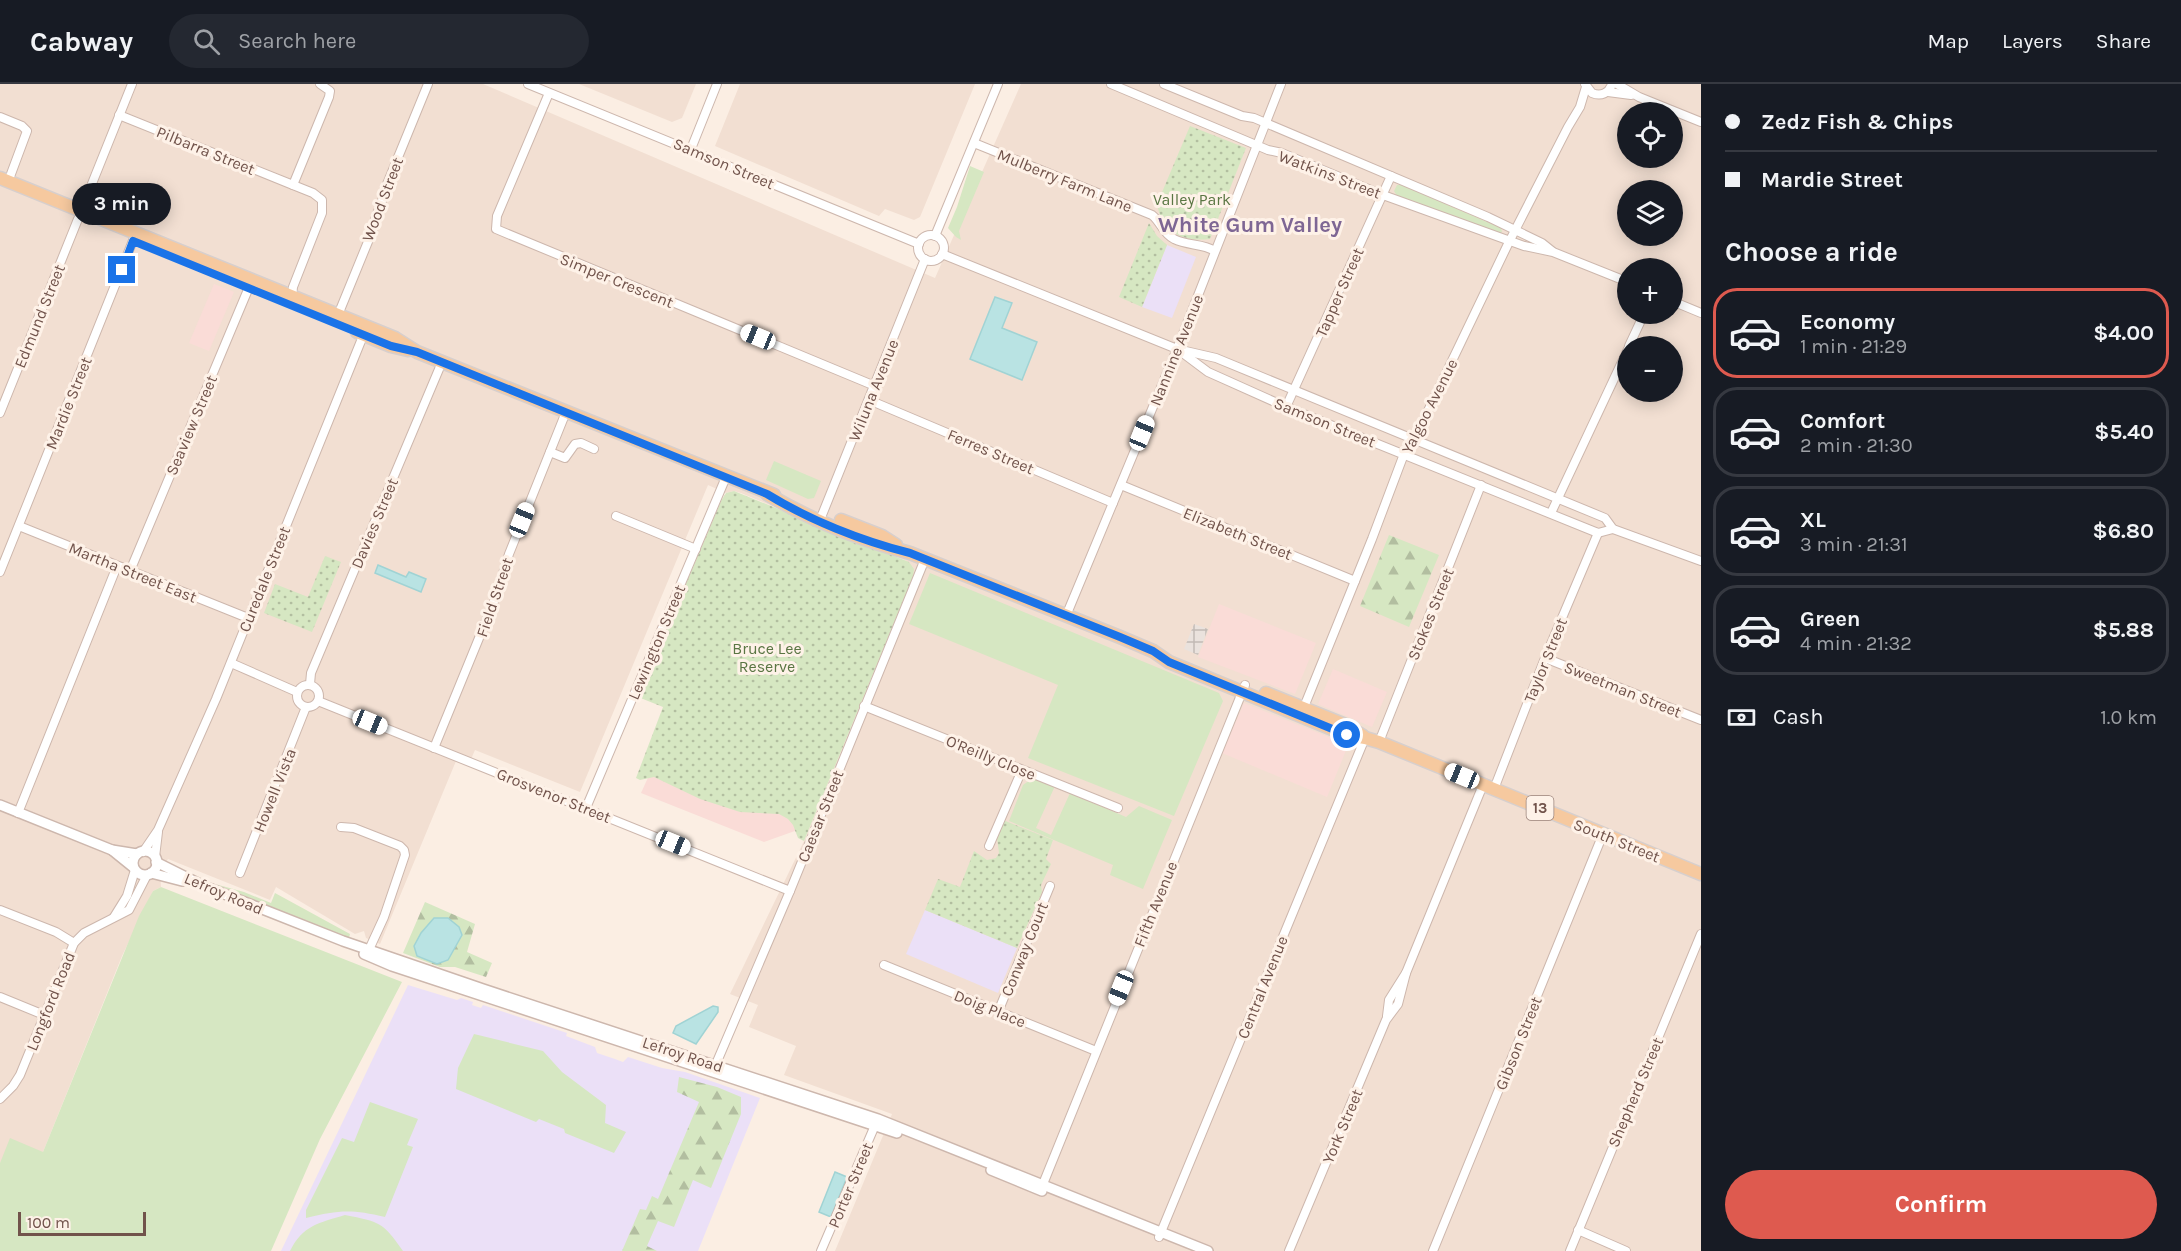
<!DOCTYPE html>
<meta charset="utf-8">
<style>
body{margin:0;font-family:Karla,sans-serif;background:#242831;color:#f1f3f6;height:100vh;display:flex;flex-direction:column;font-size:22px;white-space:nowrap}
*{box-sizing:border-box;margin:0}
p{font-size:20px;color:#9ea1a6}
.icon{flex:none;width:33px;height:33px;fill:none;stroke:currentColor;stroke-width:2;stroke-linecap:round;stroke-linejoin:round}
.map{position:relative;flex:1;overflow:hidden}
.details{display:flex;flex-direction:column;background:#171b24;width:480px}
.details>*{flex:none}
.top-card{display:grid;align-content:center;height:132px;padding:0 24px;background:#171b24}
.tools{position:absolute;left:1617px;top:18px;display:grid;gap:12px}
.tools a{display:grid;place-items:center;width:66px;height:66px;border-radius:50%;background:#171b24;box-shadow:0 3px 15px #0003;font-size:30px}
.scale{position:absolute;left:18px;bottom:15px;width:128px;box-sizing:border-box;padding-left:6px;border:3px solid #71534b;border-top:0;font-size:16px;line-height:21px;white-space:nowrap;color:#71534b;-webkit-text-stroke:4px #fef2e8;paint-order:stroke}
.end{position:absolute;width:27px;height:27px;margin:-14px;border:8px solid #1a73e8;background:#fff;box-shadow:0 0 0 3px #fff}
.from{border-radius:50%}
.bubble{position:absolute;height:42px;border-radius:21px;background:#171b24;box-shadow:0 3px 15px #0003;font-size:20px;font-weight:700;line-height:42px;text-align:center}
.car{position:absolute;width:18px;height:36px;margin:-18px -9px;border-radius:8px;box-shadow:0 0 4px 2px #0007;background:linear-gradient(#fff 24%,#345 0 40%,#fff 0 76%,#345 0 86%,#fff 0)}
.top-card b{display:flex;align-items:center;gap:21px;height:57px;font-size:22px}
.top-card b+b{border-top:2px solid #363941}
.top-card i{width:15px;height:15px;background:#f1f3f6}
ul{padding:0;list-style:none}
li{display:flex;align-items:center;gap:18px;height:90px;margin:0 12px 9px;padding:0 12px;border:3px solid #363941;border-radius:24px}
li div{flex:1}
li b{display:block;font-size:22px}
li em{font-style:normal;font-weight:700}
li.selected{border-color:#de5a4f}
li>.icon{width:54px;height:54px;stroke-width:1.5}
h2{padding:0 24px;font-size:27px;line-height:72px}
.pay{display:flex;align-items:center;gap:15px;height:66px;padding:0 24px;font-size:22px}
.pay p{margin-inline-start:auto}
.cta{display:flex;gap:12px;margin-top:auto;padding:12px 24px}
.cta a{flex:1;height:69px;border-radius:36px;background:#de5a4f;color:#fff;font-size:24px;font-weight:700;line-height:69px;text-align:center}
header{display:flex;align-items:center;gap:36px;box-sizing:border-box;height:84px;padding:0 30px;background:#171b24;border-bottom:2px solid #363941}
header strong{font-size:28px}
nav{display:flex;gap:33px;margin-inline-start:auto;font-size:21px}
.search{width:420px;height:54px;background:#242831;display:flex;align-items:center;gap:15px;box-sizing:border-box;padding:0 21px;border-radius:33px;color:#9ea1a6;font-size:22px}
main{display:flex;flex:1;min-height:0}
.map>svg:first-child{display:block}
</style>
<header>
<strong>Cabway</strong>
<div class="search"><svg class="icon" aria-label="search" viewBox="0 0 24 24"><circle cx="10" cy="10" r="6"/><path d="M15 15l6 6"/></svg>Search here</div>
<nav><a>Map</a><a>Layers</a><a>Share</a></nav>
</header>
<main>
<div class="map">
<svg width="1701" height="1167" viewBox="0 0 1701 1167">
<defs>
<pattern id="industrial-grid" width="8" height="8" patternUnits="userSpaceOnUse" patternTransform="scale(1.5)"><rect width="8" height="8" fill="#eae2dd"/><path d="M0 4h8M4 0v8" fill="none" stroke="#c2bab5"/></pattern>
<pattern id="forest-firs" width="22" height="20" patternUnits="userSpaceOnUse" patternTransform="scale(1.5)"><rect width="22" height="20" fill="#d6e7c2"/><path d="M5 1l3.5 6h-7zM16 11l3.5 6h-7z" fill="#b2bea0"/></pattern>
<pattern id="park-dots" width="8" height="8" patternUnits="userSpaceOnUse" patternTransform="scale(1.5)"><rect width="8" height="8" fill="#d6e7c2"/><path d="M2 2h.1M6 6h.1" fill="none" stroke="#b2bea0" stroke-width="1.8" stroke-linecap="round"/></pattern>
</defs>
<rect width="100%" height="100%" fill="#fbeee3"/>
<g fill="#f2dfd2" fill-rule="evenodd">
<path d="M 0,0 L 483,0 L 935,194 L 1021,0 L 1701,0 L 1701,1167 L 835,1167 L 892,1030 L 784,991 L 796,962 L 749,943 L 758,921 L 730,910 L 804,757 L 913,493 L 909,478 L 741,409 L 734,407 L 726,409 L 708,401 L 580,708 L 475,666 L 468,682 L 456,677 L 380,860 L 366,854 L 364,847 L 355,850 L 276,803 L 270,816 L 168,775 L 160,788 L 161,803 L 153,807 L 122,872 L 43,1068 L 0,1079 ZM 1628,28 L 1672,28 L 1672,74 L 1628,74 ZM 1628,106 L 1672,106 L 1672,152 L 1628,152 ZM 1628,184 L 1672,184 L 1672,230 L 1628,230 ZM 1628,262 L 1672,262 L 1672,308 L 1628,308 Z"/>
<path d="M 579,0 L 696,0 L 682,34 L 672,38 Z"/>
<path d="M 740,0 L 975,0 L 920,133 L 914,136 L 885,125 L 879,132 L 715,62 Z"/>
</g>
<g fill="#fadcd7">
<path d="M 214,200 L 234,208 L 209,267 L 189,259 Z"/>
<path d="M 1219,520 L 1316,559 L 1295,610 L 1198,573 Z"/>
<path d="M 1333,585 L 1387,608 L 1372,643 L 1318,620 Z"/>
<path d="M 1244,619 L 1346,660 L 1347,664 L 1327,713 L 1222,669 Z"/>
<path d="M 656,676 L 745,700 L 806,743 L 764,758 L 641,709 Z"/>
</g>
<path fill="url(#industrial-grid)" d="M 1194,540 L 1208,545 L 1198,571 L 1184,565 Z"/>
<g fill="#ebe0f7">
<path d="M 1167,161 L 1196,173 L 1172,234 L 1142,223 Z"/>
<path d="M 925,826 L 1017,864 L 998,909 L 906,870 Z"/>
<path d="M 408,901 L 457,916 L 461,914 L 473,918 L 472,921 L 481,924 L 483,921 L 567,949 L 566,952 L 595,963 L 597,969 L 615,975 L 623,978 L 628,973 L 662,984 L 685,988 L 760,1014 L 698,1167 L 281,1167 Z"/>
</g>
<g fill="#d6e7c2">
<path d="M 970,82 L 984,88 L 959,147 L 961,156 L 956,153 L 948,144 L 957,123 Z"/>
<path d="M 1397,101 L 1402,101 L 1501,144 L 1502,148 L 1499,150 L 1397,112 L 1394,107 Z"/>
<path d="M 774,377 L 821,397 L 814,414 L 808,415 L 766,396 Z"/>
<path d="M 930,489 L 1219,609 L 1223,617 L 1174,732 L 1028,674 L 1058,601 L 909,540 Z"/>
<path d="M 1030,696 L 1037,696 L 1055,702 L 1036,744 L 1051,751 L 1070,709 L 1126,733 L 1139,722 L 1172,736 L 1143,805 L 1110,791 L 1113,781 L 1009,737 L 1023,701 Z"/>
<path d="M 215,800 L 244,808 L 271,819 L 275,809 L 350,850 L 349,854 Z"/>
<path d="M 161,803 L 402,898 L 320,1055 L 271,1167 L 0,1167 L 0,1079 L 10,1054 L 43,1068 L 139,832 L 153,807 Z"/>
<path d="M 474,950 L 543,967 L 562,988 L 606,1021 L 605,1039 L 626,1048 L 614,1069 L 565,1049 L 564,1045 L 539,1035 L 536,1038 L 456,1005 L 458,984 Z"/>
<path d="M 370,1018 L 418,1035 L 407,1061 L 413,1063 L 385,1133 C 352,1125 338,1126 306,1134 L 306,1126 L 342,1054 L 354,1058 Z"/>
<path d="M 345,1131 C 380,1138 383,1138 403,1167 L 290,1167 C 303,1141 319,1139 345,1131 Z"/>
</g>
<g fill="url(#forest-firs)">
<path d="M 1389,451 L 1439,471 L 1409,543 L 1360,522 Z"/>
<path d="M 425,818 L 475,840 L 467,868 L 492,879 L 486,893 L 455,883 L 440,883 L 403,869 Z"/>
<path d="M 679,993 L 717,1003 L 741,1013 L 741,1030 L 711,1104 L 693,1096 L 674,1143 L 658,1137 L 647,1162 L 657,1167 L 622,1167 L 640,1125 L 646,1126 L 652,1112 L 658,1115 L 699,1018 L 677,1008 Z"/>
</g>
<g fill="url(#park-dots)">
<path d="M 1190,42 L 1246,64 L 1210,155 C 1183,158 1162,149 1157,120 Z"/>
<path d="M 1149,139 L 1157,152 L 1167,161 L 1142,223 L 1119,213 Z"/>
<path d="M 734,407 L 909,478 L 914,485 L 913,493 L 804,757 L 798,754 L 793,741 L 788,735 L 779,730 L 740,728 L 700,715 L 654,693 L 640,696 L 636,694 L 663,623 L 638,613 L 721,417 L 726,409 Z"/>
<path d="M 325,472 L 341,478 L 312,548 L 264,529 L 275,500 L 308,513 Z"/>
<path d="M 1003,736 L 1053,756 L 1046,775 L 1051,780 L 1041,801 L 1042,808 L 1017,864 L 925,826 L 938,795 L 960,803 L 974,767 L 987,776 L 996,774 L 999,769 L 997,754 Z"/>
</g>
<g fill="#b9e3e3" stroke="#a0d3d4" stroke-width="1.5">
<path d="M 995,213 L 1012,219 L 1002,244 L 1037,258 L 1022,296 L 970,275 Z"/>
<path d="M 378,481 L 406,493 L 409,488 L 426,495 L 421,508 L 375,489 Z"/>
<path d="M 434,834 L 448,834 L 459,843 L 462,851 L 448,876 L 437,880 L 417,872 L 414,862 L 421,849 Z"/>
<path d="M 713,922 L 718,923 L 718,928 L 696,960 L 673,949 L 676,942 Z"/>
<path d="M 835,1088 L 847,1093 L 831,1133 L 819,1128 Z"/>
</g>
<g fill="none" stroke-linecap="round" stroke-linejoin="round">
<defs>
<g id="minor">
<path d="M 528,0 L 919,160"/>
<path d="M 1111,0 L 1268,66 L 1282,69 L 1383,111 L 1524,162 L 1553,168 L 1628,198"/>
<path d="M 1164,0 L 1242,32 L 1254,34 L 1488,133 L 1542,159 L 1552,167"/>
<path d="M 1585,0 L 1592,9 C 1601,13 1609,9 1612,0"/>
<path d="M 1617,0 L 1639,13 L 1701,38"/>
<path d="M 1608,8 L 1631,11"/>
<path d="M 549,9 L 497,132 L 496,145 L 875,302"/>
<path d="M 119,31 L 293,101 L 313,109 L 322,116 L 322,129 L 293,203 L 292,213"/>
<path d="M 0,33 L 22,42 L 27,47 L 8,98"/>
<path d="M 974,59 L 1152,131 C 1161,138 1163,150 1174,155 C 1188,162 1202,159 1215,167"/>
<path d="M 691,65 L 717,0"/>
<path d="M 293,101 L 329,13 L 330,7 L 320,0"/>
<path d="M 81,127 L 132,0"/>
<circle cx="931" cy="164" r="13"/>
<path d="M 935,152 L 998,0"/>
<path d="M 942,170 L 1177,265 L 1216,274 L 1605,434 L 1613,445 L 1701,477"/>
<path d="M 1672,217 L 1701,229"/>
<path d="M 338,231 L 374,143 C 374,129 383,123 383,110 L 428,0"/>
<path d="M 1629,262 L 1644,230"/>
<path d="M 1180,267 L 1208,288 L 1286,323 L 1598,449 L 1613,445"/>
<path d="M 869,316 L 1113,419"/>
<path d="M 1286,323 L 1391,92"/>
<path d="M 0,329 L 78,135"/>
<path d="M 550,368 L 565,374 L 575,360 L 581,359 L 594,365"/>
<path d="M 1121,401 L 1355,497"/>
<path d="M 1551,429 L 1628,265"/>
<path d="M 616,432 L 696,465"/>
<path d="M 820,436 L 925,175"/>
<path d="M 19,442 L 248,534"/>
<path d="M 130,487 L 252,196"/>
<path d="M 0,488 L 136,149"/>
<path d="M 1066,532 L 1177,265 L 1281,0"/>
<path d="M 1545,574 L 1701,636"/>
<path d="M 231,579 L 297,608"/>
<path d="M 310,600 L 311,589 L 442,278"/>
<circle cx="308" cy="612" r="11"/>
<path d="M 318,617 L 790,807"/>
<path d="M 864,622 L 1118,724"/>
<path d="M 1302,628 L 1372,455 L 1404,370 L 1415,354 L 1508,160 L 1568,43 L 1580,23 L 1586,3"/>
<path d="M 1379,658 L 1481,401"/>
<path d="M 434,664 L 495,515 L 509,470 L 566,328"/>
<path d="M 1494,705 L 1545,574 L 1598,449"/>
<path d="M 586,724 L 726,393"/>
<path d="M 18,729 L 117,482"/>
<path d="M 341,743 L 354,744 L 400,762 L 404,766 L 405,771 L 384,833 L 367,870"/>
<path d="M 989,762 L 1022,686"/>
<path d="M 143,768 L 158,746 L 216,615 L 365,247"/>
<path d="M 155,773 L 158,748"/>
<path d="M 240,789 L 306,623"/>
<path d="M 0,826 L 56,848 L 74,859"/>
<path d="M 114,833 L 127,812 L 135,786"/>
<path d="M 884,881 L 1096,967"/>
<path d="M 0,913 L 44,931"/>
<path d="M 998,928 L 1050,802"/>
<path d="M 1387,932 L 1389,916 L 1406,889 L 1483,701"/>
<path d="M 713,987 L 790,807 L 925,475"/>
<path d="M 0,1015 L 13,1002 L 20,991 L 74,859 L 84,849 L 129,826 L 147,791"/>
<path d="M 1041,1105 L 1245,601"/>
<path d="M 1578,1146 L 1626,1167"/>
<path d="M 1159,1153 L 1365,654"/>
<path d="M 821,1167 L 876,1039"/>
<path d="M 1289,1167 L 1386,936 L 1398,920 L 1406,889"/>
<path d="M 1433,1167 L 1603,750"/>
<path d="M 1570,1167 L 1701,850"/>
</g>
<g id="tertiary">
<path d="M 0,721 L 112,766 L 137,770"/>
<path d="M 112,766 L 133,783"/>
<circle cx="145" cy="779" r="12"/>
<path d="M 156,778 L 204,802 L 343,857 L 483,905 L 878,1035 L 1208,1167"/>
<path d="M 151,789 L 182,797"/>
<path d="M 364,870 L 392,882 L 897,1049"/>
<path d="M 991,1086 L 1042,1107"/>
</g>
<g id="primary">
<path d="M 0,94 L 395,254 L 417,268 L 442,278 L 774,411"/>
<path d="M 357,248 L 391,262 L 408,266"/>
<path d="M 767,410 C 811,436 861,456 910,469 L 1120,553 L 1153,567 L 1169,578 L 1347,651 L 1365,654 L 1379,658 L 1701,790"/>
<path d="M 841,436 L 882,452 L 896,461"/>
<path d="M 1266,609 L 1343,640 L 1363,652"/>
</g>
</defs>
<use href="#minor" stroke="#cdb7ad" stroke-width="10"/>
<use href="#tertiary" stroke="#cdb7ad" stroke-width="12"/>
<use href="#primary" stroke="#d7cfcd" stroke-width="15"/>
<use href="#minor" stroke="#fff" stroke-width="8"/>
<use href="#tertiary" stroke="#fff" stroke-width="9"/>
<use href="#primary" stroke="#f6c99f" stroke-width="12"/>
</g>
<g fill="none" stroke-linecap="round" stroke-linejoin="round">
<path stroke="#1a73e8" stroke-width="8" d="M 122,186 L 133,157 L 391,262 L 417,268 L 767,410 C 809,436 862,457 910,469 L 1120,553 L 1153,567 L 1169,578 L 1347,651"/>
</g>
<g text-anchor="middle" stroke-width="6" stroke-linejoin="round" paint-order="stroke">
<rect fill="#fef2e8" stroke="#9b837a" stroke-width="1.5" x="1526.5" y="712" width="27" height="24" rx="4.5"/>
<g font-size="15" font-weight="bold" fill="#71534b">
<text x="1540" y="729">13</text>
</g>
<g font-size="16" fill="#71534b" stroke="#fef2e8">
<text transform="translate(206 66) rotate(22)" y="6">Pilbarra Street</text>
<text transform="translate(724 79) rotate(23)" y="6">Samson Street</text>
<text transform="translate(1330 90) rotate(21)" y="6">Watkins Street</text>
<text transform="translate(1065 96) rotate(22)" y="6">Mulberry Farm Lane</text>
<text transform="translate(382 115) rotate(-69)" y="6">Wood Street</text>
<text transform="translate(617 196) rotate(22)" y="6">Simper Crescent</text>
<text transform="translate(1339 208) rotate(-66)" y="6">Tapper Street</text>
<text transform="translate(39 232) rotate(-68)" y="6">Edmund Street</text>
<text transform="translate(1176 266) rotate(-68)" y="6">Nannine Avenue</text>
<text transform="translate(873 306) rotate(-68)" y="6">Wiluna Avenue</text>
<text transform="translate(68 319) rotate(-68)" y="6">Mardie Street</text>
<text transform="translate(1429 322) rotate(-63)" y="6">Yalgoo Avenue</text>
<text transform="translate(1325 338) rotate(22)" y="6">Samson Street</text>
<text transform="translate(191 341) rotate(-67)" y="6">Seaview Street</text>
<text transform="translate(991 367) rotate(23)" y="6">Ferres Street</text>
<text transform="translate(374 439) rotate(-67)" y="6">Davies Street</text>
<text transform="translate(1238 449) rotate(22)" y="6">Elizabeth Street</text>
<text transform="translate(133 488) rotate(22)" y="6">Martha Street East</text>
<text transform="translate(264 495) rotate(-68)" y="6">Curedale Street</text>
<text transform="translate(494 513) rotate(-71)" y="6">Field Street</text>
<text transform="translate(1430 530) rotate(-68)" y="6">Stokes Street</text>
<text transform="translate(656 558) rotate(-67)" y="6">Lewington Street</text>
<text transform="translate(1545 576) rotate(-68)" y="6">Taylor Street</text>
<text transform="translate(1623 605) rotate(22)" y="6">Sweetman Street</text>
<text transform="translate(991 673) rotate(22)" y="6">O'Reilly Close</text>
<text transform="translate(274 706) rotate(-68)" y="6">Howell Vista</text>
<text transform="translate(554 711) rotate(22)" y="6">Grosvenor Street</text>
<text transform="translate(820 732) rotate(-68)" y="6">Caesar Street</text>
<text transform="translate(1617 756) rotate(22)" y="6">South Street</text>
<text transform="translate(224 809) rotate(23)" y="6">Lefroy Road</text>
<text transform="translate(1155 820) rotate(-68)" y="6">Fifth Avenue</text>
<text transform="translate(1024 865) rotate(-68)" y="6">Conway Court</text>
<text transform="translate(1262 903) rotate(-68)" y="6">Central Avenue</text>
<text transform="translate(50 917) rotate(-68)" y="6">Longford Road</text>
<text transform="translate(990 924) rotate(22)" y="6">Doig Place</text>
<text transform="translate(1518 959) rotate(-68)" y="6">Gibson Street</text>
<text transform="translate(683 970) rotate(18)" y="6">Lefroy Road</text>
<text transform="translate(1635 1008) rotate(-67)" y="6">Shepherd Street</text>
<text transform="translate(1342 1042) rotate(-67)" y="6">York Street</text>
<text transform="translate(850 1101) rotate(-67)" y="6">Porter Street</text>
</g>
<g font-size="16" fill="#5a7643" stroke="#fef2e8">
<text x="1192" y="121">Valley Park</text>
<text x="767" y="570">Bruce Lee<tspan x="767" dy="18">Reserve</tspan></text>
</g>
<g font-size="22" font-weight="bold" fill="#7e6694" stroke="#fef2e8">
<text x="1250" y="148">White Gum Valley</text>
</g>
</g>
</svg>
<div class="tools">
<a><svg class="icon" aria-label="locate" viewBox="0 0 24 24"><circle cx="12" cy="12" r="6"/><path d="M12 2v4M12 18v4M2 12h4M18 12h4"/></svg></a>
<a><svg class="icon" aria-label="layers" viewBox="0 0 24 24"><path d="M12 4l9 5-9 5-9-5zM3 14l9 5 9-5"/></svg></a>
<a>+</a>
<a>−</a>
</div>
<div class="scale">100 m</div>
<i class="end from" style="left:1347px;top:651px"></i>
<i class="end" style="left:122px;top:186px"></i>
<div class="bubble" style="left:72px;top:99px;width:99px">3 min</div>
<i class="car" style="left:758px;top:253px;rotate:292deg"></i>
<i class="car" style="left:1142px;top:349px;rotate:22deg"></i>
<i class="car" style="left:522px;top:436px;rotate:22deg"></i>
<i class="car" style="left:370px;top:638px;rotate:112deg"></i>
<i class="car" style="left:1462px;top:692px;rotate:292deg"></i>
<i class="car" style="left:673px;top:759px;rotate:112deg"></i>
<i class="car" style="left:1121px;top:904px;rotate:202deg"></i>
</div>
<section class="details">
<div class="top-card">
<b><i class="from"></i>Zedz Fish &amp; Chips</b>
<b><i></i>Mardie Street</b>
</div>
<h2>Choose a ride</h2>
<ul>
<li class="selected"><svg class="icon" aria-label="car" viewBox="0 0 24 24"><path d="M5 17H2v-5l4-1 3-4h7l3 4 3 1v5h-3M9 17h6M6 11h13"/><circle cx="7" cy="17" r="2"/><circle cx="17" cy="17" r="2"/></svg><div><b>Economy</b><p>1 min · 21:29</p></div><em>$4.00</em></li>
<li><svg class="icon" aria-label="car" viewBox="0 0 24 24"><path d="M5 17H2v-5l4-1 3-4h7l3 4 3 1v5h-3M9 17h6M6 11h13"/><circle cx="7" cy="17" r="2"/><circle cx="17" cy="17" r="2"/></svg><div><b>Comfort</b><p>2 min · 21:30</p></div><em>$5.40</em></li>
<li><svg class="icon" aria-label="car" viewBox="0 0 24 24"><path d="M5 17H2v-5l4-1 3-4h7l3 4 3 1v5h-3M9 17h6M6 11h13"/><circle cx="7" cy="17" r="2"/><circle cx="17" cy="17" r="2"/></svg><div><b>XL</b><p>3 min · 21:31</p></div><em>$6.80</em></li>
<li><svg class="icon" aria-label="car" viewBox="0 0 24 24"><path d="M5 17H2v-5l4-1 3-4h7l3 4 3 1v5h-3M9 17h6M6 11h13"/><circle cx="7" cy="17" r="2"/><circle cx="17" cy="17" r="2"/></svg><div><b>Green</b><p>4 min · 21:32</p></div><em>$5.88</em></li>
</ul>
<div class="pay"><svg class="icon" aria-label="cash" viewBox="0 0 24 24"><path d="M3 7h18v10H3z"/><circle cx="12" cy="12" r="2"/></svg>Cash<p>1.0 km</p></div>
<div class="cta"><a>Confirm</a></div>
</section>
</main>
